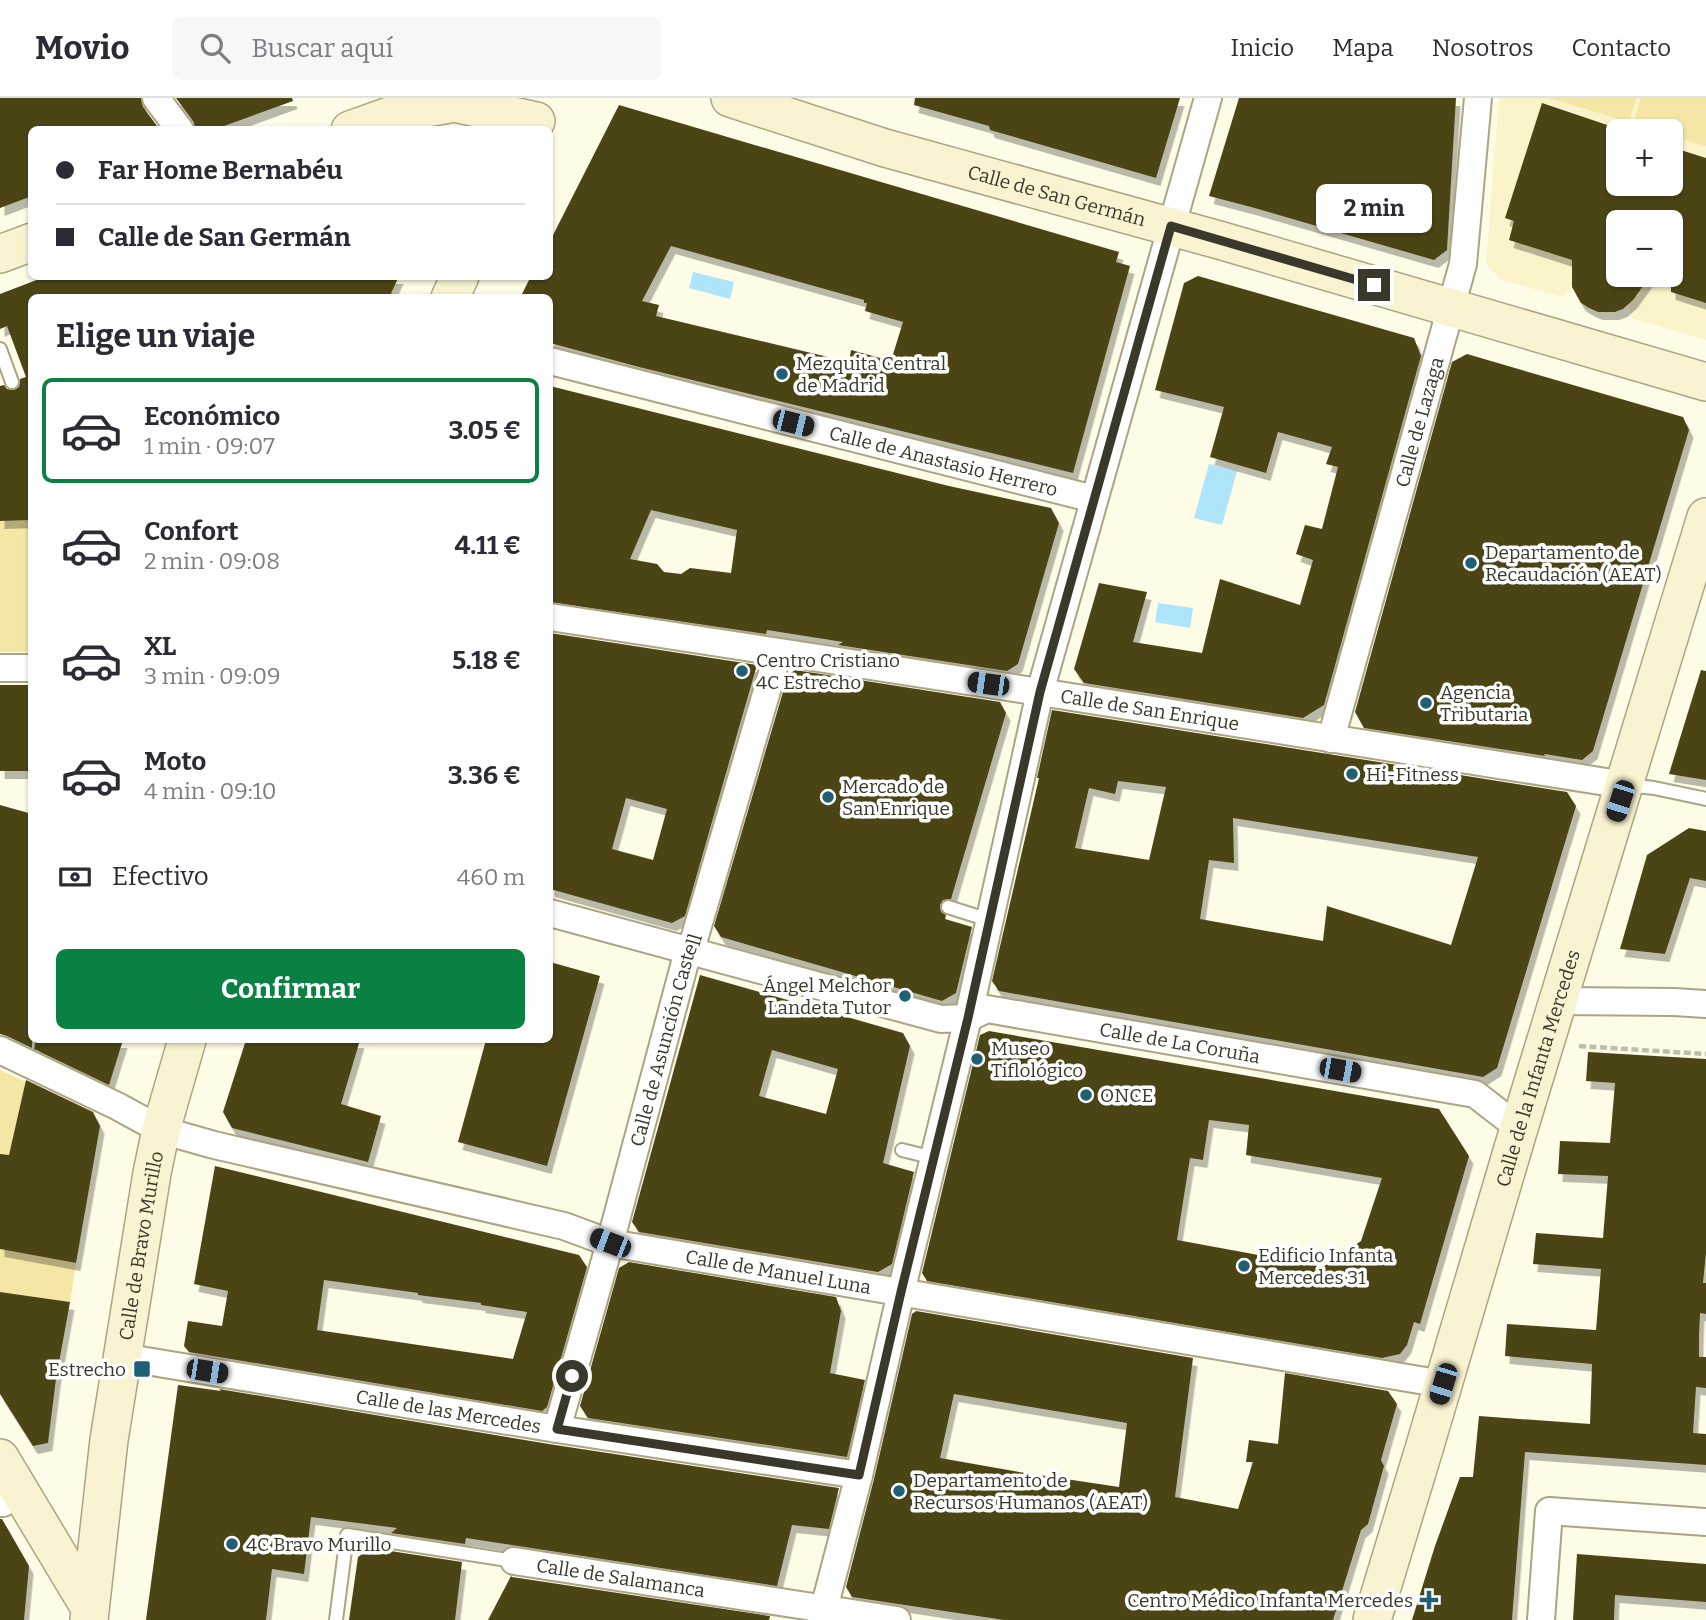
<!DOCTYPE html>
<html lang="es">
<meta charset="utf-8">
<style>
body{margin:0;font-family:Bitter,serif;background:#f7f7f7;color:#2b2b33;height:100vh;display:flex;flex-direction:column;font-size:26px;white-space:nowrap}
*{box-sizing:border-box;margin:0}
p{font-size:23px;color:#7c7c81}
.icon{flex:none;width:38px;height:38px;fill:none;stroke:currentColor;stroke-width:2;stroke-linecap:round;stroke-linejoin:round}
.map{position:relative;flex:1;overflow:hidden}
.drawer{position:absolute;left:28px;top:196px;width:525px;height:749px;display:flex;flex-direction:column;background:#fff;border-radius:10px;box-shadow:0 2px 5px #0004}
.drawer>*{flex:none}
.top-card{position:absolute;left:28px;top:28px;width:525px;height:154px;border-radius:10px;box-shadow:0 2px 5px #0004;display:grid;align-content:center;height:154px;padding:0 28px;background:#fff}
.tools{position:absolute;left:1606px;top:21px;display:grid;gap:14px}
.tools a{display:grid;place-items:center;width:77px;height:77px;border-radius:10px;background:#fff;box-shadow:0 2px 5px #0004;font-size:35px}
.end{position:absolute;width:32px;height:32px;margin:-16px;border:9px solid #3a382a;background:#fff;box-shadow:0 0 0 4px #fff}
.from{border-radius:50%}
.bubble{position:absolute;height:49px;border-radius:10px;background:#fff;box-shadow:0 2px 5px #0004;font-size:23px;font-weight:700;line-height:49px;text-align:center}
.car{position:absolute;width:21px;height:42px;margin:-21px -10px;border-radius:9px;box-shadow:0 0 5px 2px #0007;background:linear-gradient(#222 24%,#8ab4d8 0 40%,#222 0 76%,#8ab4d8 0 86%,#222 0)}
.top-card b{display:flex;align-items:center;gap:24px;height:66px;font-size:26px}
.top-card b+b{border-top:2px solid #e1e1e2}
.top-card i{width:18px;height:18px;background:#2b2b33}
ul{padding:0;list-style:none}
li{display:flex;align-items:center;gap:21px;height:105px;margin:0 14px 10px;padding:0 14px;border:4px solid transparent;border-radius:10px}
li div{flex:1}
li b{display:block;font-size:26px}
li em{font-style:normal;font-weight:700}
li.active{border-color:#0b8043}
li>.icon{width:63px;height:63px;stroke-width:1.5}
h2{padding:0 28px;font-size:32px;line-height:84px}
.pay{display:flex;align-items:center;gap:18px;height:77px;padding:0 28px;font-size:26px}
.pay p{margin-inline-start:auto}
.cta{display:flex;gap:14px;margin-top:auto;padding:14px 28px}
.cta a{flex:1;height:80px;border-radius:10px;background:#0b8043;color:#fff;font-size:28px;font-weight:700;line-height:80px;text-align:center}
header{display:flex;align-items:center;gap:42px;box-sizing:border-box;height:98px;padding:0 35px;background:#fff;border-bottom:2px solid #e1e1e2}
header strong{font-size:33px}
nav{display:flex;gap:38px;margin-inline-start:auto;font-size:24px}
.search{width:490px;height:63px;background:#f7f7f7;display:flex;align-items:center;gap:18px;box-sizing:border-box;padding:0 24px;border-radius:10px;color:#7c7c81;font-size:26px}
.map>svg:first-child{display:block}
</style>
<header>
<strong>Movio</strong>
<div class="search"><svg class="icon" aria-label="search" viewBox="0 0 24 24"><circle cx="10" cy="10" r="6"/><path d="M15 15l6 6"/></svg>Buscar aquí</div>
<nav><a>Inicio</a><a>Mapa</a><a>Nosotros</a><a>Contacto</a></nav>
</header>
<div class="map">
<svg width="1706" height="1522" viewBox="0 0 1706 1522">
<defs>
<filter id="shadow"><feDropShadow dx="4.5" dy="8" stdDeviation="0" flood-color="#0004"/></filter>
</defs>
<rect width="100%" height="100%" fill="#fefbe6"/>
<path fill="#fbf3c9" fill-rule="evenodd" d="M 1499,0 L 1706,0 L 1706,242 L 1632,220 L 1628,207 L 1615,214 L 1606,215 L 1589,210 L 1581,205 L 1572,190 L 1564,199 L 1501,182 L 1486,166 ZM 1619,33 L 1671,33 L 1671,86 L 1619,86 ZM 1619,124 L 1671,124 L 1671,177 L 1619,177 Z"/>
<g fill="#f4e7a5">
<path d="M 1549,0 L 1636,0 L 1629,24 Z"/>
<path d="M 1641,0 L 1706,0 L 1706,48 L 1671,38 L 1671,33 L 1657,33 L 1633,26 Z"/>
<path d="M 31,422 L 31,554 L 0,554 L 0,423 Z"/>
<path d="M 0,972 L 26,984 L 9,1057 L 0,1056 Z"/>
<path d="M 0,1151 L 76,1165 L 70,1204 L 0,1194 Z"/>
</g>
<g fill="#afe5fa">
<path d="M 693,174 L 734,184 L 730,201 L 689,190 Z"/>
<path d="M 1209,366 L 1237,373 L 1222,427 L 1194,420 Z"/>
<path d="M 1158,505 L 1193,510 L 1190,530 L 1155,524 Z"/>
</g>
<g fill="#4c4419" fill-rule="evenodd" filter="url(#shadow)">
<path d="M 0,0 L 141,0 L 143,9 L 160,32 L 32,32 L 32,98 L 0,110 Z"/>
<path d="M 176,0 L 292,0 L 293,3 L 213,32 L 196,32 L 193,23 Z"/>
<path d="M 915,0 L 1180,0 L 1156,80 L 990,32 L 989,28 L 914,7 Z"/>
<path d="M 1239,0 L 1456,0 L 1447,152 L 1434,162 L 1251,109 L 1209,98 Z"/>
<path d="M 1542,5 L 1619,31 L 1619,86 L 1671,86 L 1671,49 L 1706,60 L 1706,205 L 1671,194 L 1671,124 L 1619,124 L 1619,177 L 1651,177 L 1633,202 L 1623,211 L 1615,214 L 1598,214 L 1589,210 L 1581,205 L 1572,189 L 1572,162 L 1509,142 L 1514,123 L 1505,120 Z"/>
<path d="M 619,7 L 1119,154 L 1116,164 L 1130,168 L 1073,375 L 639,269 L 550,245 L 550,200 L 520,200 L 531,178 L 550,178 L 550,143 ZM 671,148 L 864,202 L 864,205 L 867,205 L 865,213 L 903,224 L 891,263 L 851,252 L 849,264 L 656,218 L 659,207 L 642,203 Z"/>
<path d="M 47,178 L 399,178 L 389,200 L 32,200 L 32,422 L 0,423 L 0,288 L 4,287 L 7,291 L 14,292 L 19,289 L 20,281 L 26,279 L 7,228 L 0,231 L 0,196 Z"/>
<path d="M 1198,178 L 1414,240 L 1421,258 L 1324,607 L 1303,620 L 1084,585 L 1074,571 L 1099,485 L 1147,494 L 1133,544 L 1202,555 L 1220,481 L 1300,507 L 1313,462 L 1296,456 L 1305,427 L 1322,431 L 1338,369 L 1326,366 L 1332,349 L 1278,334 L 1266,375 L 1210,359 L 1224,309 L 1155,292 L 1184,185 Z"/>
<path d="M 1467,256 L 1683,319 L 1689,332 L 1593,653 L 1582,662 L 1544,656 L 1545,658 L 1364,630 L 1355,614 L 1452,264 Z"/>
<path d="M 550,288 L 949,388 L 1051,410 L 1059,425 L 1018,566 L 1007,573 L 838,547 L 843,544 L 767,532 L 766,536 L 550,504 ZM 651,412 L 737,432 L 731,475 L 690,470 L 681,476 L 664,474 L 657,466 L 630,461 Z"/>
<path d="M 550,535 L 757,567 L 685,818 L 672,825 L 550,791 ZM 626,700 L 667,711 L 653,762 L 612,751 Z"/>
<path d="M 795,572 L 1000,604 L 1006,615 L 951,801 L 943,802 L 940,807 L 941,814 L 946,817 L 945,821 L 972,829 L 956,895 L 942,903 L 721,839 L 714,828 L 788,577 Z"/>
<path d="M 1701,572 L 1706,573 L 1706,682 L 1669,676 Z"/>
<path d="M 0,587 L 32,587 L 32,669 L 30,669 L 30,673 L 0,673 Z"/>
<path d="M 1052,612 L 1567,694 L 1576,708 L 1497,970 L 1483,979 L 999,893 L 992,883 L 1039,680 L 1037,680 ZM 1118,683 L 1166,689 L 1149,762 L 1075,750 L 1089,690 L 1115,696 ZM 1233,720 L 1478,759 L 1451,847 L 1327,808 L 1323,843 L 1200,821 L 1209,762 L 1234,765 Z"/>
<path d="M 0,707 L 32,716 L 32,950 L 7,938 L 0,936 Z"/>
<path d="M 1689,730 L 1706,733 L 1706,783 L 1690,780 L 1665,856 L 1620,851 L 1647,757 Z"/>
<path d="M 550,864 L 600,878 L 547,1068 L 458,1044 L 486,942 L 550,942 Z"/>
<path d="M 700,877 L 903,935 L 910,948 L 883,1065 L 914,1074 L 892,1166 L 878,1174 L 639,1134 L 632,1124 ZM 772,952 L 838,971 L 826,1016 L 759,998 Z"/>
<path d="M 989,933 L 1439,1011 L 1469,1058 L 1420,1226 L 1414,1224 L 1407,1247 L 1400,1256 L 1382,1260 L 927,1183 L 922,1175 L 980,937 ZM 1209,1022 L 1249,1027 L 1246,1057 L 1382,1080 L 1361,1143 L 1323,1169 L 1177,1142 L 1190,1060 L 1203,1062 Z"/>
<path d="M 36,942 L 123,942 L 109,987 L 34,951 Z"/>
<path d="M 246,942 L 360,942 L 341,1006 L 381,1018 L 368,1064 L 232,1030 L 223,1014 Z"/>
<path d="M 1588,954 L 1706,961 L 1706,1155 L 1703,1185 L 1706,1185 L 1706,1216 L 1700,1215 L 1699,1239 L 1699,1259 L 1706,1259 L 1706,1290 L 1696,1289 L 1693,1335 L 1706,1336 L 1706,1367 L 1525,1354 L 1512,1522 L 1412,1522 L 1435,1448 L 1460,1379 L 1473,1379 L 1479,1318 L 1590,1326 L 1592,1266 L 1505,1258 L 1507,1226 L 1596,1232 L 1601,1171 L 1533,1166 L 1536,1135 L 1603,1140 L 1608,1078 L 1558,1076 L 1560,1043 L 1610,1045 L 1615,985 L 1586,983 Z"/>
<path d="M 26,982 L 93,1014 L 100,1028 L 76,1165 L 0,1151 L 0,1056 L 9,1057 Z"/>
<path d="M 215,1068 L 579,1157 L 587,1169 L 547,1309 L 542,1313 L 189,1254 L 184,1248 L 188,1223 L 222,1228 L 228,1193 L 194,1186 ZM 324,1182 L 418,1195 L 418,1197 L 481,1205 L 481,1207 L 527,1214 L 513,1261 L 317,1232 Z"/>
<path d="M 629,1164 L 836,1199 L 841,1213 L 830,1275 L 865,1282 L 847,1359 L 588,1320 L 580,1308 L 619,1170 Z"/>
<path d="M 0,1194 L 70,1204 L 56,1281 L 48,1345 L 33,1348 L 0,1296 Z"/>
<path d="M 916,1213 L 1193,1260 L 1175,1399 L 1238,1411 L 1253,1364 L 1246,1364 L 1249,1342 L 1278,1346 L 1285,1275 L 1388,1293 L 1397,1306 L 1381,1362 L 1384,1368 L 1368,1426 L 1361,1432 L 1333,1522 L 1004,1522 L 852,1499 L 846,1489 L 874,1381 L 912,1216 ZM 954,1296 L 1127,1325 L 1119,1389 L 1019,1374 L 940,1360 Z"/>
<path d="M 178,1287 L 221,1293 L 219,1291 L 555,1347 L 839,1390 L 829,1431 L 792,1427 L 777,1488 L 466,1440 L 465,1446 L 391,1435 L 397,1430 L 311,1419 L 304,1476 L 272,1471 L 266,1522 L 146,1522 Z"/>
<path d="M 0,1421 L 2,1421 L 29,1468 L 24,1522 L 0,1522 Z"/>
<path d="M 371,1450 L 462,1464 L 455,1522 L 349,1522 L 358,1459 Z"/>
<path d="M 1577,1456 L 1706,1466 L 1706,1504 L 1615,1497 L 1614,1522 L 1573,1522 Z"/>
<path d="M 511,1478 L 512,1479 L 770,1518 L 769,1522 L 488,1522 Z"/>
</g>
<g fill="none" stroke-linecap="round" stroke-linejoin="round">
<defs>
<g id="lane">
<path d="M 0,251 L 12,284"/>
<path d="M 1627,687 L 1654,690 L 1706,701"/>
<path d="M 948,809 L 989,822"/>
<path d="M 902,1052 L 934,1060"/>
<path d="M 336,1522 L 347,1437 L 514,1463"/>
</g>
<g id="street">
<path d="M 156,0 L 180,32"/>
<path id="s1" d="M 550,263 L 1094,401"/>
<path id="s2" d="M 550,519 L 1040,594 L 1625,687"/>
<path d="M 0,570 L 32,570"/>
<path id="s3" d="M 1331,641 L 1463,166 L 1478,0"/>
<path id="s4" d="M 550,815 L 941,921 L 968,920 L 987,911 L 1475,996 L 1519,1030"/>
<path d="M 1559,903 L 1674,904 L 1706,906"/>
<path id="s5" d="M 0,952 L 117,1008 L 161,1032 L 214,1047 L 564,1128 L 610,1145 L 1443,1286"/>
<path id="s6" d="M 122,1259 L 557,1331 L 859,1377"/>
<path id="s7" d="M 557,1331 L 610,1145 L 688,853 L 693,845 L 778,555"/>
<path d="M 0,1405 L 3,1405"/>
<path id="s8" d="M 514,1463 L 897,1522"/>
<path d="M 821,1522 L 859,1377 L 901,1194 L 968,920 L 1040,594 L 1208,0"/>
<path d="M 1541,1522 L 1549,1413 L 1706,1424"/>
</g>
<g id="secondary">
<path id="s9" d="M 730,0 L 885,50 L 1219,142 L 1706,284"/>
<path d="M 350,32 L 395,16 L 454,5 L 536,23"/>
<path d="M 0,156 L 32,144"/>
<path d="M 450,200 L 460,178"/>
<path d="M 0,1360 L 90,1510"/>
<path id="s10" d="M 89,1522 L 109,1342 L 152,1075 L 161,1032 L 187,942"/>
<path id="s11" d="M 1372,1522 L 1424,1351 L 1519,1030 L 1706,419"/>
</g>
</defs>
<use href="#lane" stroke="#aba584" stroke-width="16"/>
<use href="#street" stroke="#aba584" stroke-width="30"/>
<use href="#secondary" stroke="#aba584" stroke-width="40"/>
<path stroke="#c0bdaa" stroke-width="4.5" stroke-dasharray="7 3.5" stroke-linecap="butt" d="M 1579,948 L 1706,956"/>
<use href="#lane" stroke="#fff" stroke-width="12"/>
<use href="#street" stroke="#fff" stroke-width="26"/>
<use href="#secondary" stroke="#f9f3d1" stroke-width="37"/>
</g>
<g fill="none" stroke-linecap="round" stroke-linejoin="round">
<path stroke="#3a382a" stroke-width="9" d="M 572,1278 L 557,1331 L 859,1377 L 901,1194 L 968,920 L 1040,594 L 1171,128 L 1374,187"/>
</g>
<g fill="#206075" stroke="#fff" stroke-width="2.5">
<circle cx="782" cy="276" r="7"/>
<circle cx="1471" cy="465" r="7"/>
<circle cx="742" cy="573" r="7"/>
<circle cx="1426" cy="605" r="7"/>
<circle cx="1352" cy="676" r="7"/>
<circle cx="828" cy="699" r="7"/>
<circle cx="905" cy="898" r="7"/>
<circle cx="977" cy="961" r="7"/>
<circle cx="1086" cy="997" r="7"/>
<circle cx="1244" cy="1168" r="7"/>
<rect x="133" y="1262" width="18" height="18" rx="3.5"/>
<circle cx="899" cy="1393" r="7"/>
<circle cx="232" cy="1446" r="7"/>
<path d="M1425.5 1491.5h7v7h7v7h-7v7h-7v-7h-7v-7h7z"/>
</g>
<g text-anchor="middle" stroke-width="7" stroke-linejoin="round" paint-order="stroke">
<g font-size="19" fill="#3a382a" stroke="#fff">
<text dy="7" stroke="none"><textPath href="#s9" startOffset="341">Calle de San Germán</textPath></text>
<text dy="7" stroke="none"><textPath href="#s3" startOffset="329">Calle de Lazaga</textPath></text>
<text dy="7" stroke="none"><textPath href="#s1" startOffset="406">Calle de Anastasio Herrero</textPath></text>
<text dy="7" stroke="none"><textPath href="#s2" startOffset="607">Calle de San Enrique</textPath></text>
<text dy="7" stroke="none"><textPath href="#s7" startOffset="404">Calle de Asunción Castell</textPath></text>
<text dy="7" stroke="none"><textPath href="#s4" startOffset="649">Calle de La Coruña</textPath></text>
<text dy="7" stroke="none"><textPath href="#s11" startOffset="576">Calle de la Infanta Mercedes</textPath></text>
<text dy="7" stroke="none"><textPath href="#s10" startOffset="378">Calle de Bravo Murillo</textPath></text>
<text dy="7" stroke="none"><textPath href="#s5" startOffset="814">Calle de Manuel Luna</textPath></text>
<text dy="7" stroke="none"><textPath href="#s6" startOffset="331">Calle de las Mercedes</textPath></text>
<text dy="7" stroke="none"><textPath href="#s8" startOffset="108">Calle de Salamanca</textPath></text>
</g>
<g font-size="19" fill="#3a382a" stroke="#fff" text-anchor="start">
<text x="796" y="272">Mezquita Central<tspan x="796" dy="22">de Madrid</tspan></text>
<text x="1485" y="461">Departamento de<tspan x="1485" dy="22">Recaudación (AEAT)</tspan></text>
<text x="756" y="569">Centro Cristiano<tspan x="756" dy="22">4C Estrecho</tspan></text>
<text x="1440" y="601">Agencia<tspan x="1440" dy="22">Tributaria</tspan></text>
<text x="1366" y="683">Hi-Fitness</text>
<text x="842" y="695">Mercado de<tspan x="842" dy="22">San Enrique</tspan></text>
<text x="891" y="894" text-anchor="end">Ángel Melchor<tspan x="891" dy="22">Landeta Tutor</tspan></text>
<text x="991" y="957">Museo<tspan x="991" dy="22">Tiflológico</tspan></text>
<text x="1100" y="1004">ONCE</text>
<text x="1258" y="1164">Edificio Infanta<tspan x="1258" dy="22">Mercedes 31</tspan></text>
<text x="126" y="1278" text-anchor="end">Estrecho</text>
<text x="913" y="1389">Departamento de<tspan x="913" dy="22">Recursos Humanos (AEAT)</tspan></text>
<text x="246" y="1453">4C Bravo Murillo</text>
<text x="1413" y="1509" text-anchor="end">Centro Médico Infanta Mercedes</text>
</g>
</g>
</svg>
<div class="tools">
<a>+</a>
<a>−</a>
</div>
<i class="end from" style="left:572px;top:1278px"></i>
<i class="end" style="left:1374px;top:187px"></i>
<div class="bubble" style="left:1316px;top:86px;width:116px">2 min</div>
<i class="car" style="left:793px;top:325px;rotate:104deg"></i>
<i class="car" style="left:988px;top:586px;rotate:278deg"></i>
<i class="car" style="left:1620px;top:703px;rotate:198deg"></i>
<i class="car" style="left:1340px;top:972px;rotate:100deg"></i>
<i class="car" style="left:610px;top:1145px;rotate:291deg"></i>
<i class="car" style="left:207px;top:1273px;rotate:99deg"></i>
<i class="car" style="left:1443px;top:1286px;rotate:197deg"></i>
<div class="top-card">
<b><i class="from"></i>Far Home Bernabéu</b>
<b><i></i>Calle de San Germán</b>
</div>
<section class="drawer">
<h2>Elige un viaje</h2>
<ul>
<li class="active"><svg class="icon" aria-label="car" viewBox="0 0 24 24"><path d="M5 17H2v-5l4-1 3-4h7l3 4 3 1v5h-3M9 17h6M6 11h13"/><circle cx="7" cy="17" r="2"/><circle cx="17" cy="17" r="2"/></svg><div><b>Económico</b><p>1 min · 09:07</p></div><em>3.05 €</em></li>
<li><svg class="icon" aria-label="car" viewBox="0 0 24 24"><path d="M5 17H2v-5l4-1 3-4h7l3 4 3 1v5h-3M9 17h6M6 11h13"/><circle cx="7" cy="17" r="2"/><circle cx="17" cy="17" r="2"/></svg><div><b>Confort</b><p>2 min · 09:08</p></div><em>4.11 €</em></li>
<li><svg class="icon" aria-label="car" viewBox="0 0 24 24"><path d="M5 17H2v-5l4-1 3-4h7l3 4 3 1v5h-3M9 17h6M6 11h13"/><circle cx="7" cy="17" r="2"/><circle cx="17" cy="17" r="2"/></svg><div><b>XL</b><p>3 min · 09:09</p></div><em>5.18 €</em></li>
<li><svg class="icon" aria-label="car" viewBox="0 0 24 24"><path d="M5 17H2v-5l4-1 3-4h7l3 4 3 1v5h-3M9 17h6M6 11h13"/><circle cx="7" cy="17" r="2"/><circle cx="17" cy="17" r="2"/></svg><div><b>Moto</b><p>4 min · 09:10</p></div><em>3.36 €</em></li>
</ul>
<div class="pay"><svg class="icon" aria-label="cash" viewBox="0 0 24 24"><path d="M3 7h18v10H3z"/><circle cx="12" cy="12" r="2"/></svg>Efectivo<p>460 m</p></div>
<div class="cta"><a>Confirmar</a></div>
</section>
</div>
